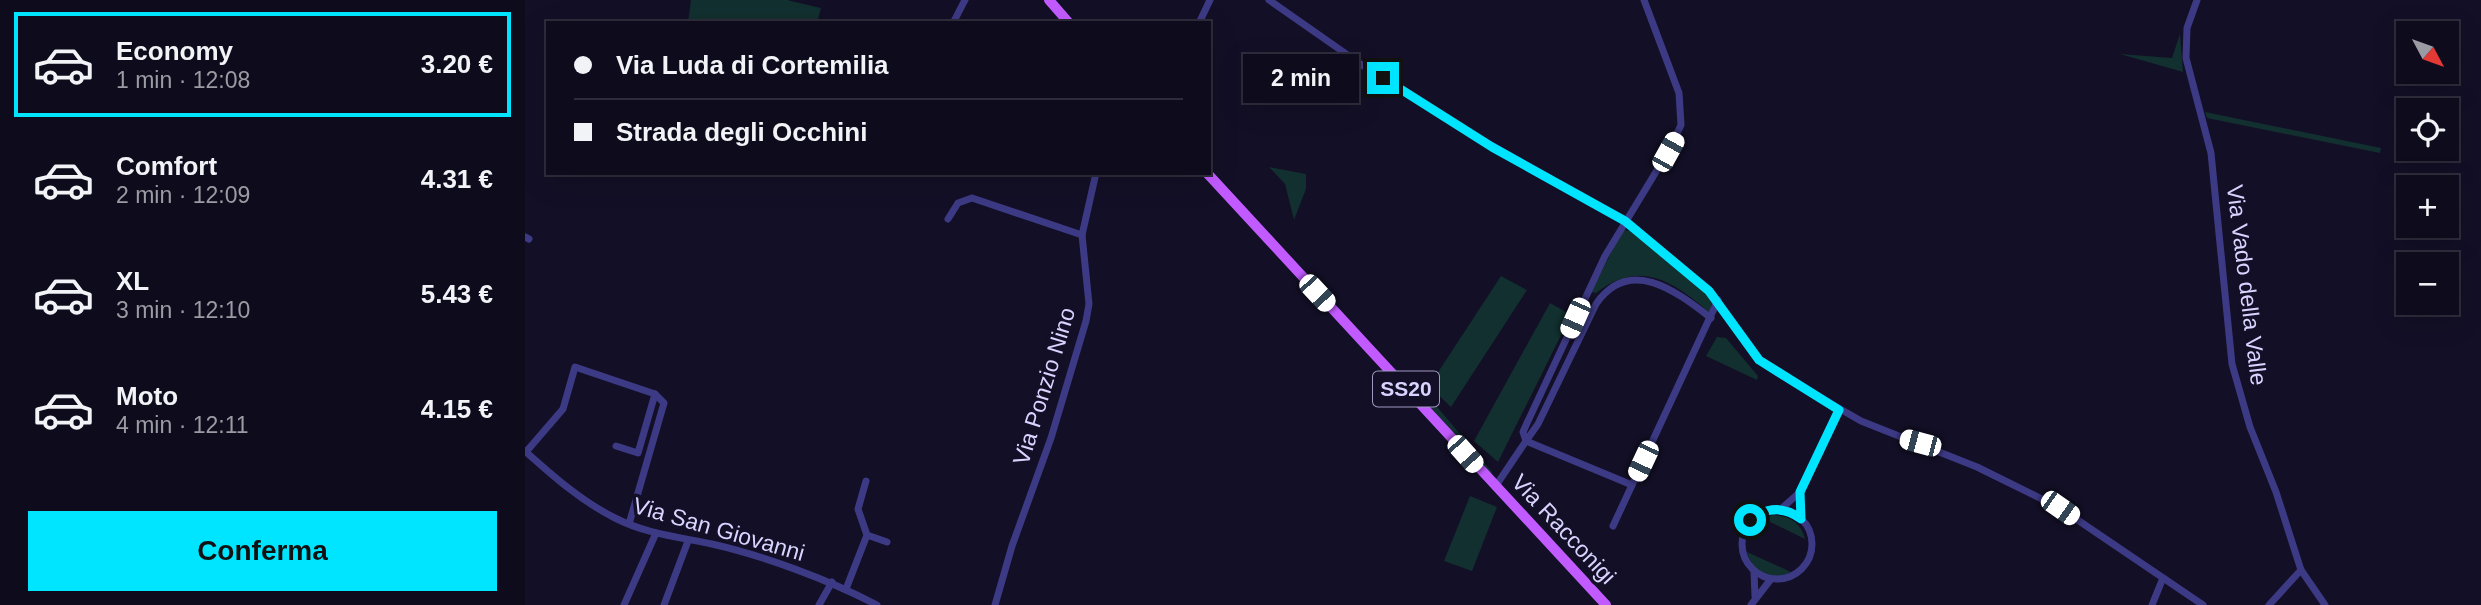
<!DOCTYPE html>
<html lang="it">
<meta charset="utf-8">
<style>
body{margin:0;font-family:Arial,sans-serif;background:#171425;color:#f1f3f6;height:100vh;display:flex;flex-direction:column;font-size:26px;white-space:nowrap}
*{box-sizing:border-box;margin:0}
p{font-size:23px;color:#9b9ba3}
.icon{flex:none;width:38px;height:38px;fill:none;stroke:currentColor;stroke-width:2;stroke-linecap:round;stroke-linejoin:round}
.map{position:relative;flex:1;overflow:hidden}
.drawer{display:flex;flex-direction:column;background:#0e0b1c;width:525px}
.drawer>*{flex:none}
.guide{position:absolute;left:21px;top:21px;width:665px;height:154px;border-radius:0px;box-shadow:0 7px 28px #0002,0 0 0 2px #2e2b3b;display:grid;align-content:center;height:154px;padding:0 28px;background:#0e0b1c}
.needle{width:46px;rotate:131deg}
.buttons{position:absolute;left:1871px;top:21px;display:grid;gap:14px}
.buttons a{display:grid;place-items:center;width:63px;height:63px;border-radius:0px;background:#0e0b1c;box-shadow:0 7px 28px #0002,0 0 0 2px #2e2b3b;font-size:35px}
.end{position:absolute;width:32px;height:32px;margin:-16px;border:9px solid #00e5ff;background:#111;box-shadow:0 0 0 4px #111}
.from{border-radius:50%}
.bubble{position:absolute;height:49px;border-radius:0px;background:#0e0b1c;box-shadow:0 7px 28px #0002,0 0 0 2px #2e2b3b;font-size:23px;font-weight:600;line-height:49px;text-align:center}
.car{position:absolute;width:21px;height:42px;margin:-21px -10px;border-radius:9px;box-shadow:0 0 5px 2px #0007;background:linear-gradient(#fff 24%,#345 0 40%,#fff 0 76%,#345 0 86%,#fff 0)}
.guide b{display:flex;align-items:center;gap:24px;height:66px;font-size:26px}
.guide b+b{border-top:2px solid #2e2b3b}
.guide i{width:18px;height:18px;background:#f1f3f6}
ul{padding:12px 0 0;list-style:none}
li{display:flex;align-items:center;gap:21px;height:105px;margin:0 14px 10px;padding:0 14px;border:4px solid transparent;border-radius:0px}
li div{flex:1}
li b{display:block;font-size:26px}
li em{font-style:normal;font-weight:600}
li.selected{border-color:#00e5ff}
li>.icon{width:63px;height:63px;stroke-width:1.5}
.action{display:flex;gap:14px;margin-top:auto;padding:14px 28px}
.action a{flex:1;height:80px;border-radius:0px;background:#00e5ff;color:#111;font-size:28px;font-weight:600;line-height:80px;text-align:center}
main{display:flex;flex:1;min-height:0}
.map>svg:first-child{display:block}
</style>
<main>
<section class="drawer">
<ul>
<li class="selected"><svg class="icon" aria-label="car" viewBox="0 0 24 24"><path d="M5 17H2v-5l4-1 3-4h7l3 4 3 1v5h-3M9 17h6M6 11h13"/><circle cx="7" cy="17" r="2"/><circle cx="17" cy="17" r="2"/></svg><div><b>Economy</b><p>1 min · 12:08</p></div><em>3.20 €</em></li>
<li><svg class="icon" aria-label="car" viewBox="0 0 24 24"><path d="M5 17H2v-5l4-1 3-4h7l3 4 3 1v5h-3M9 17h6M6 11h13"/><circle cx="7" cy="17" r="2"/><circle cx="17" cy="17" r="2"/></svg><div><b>Comfort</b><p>2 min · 12:09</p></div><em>4.31 €</em></li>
<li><svg class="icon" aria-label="car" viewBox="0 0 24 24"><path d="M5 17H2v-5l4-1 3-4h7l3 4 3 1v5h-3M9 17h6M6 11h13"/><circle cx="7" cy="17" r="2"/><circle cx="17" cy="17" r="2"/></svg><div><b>XL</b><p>3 min · 12:10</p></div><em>5.43 €</em></li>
<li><svg class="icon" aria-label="car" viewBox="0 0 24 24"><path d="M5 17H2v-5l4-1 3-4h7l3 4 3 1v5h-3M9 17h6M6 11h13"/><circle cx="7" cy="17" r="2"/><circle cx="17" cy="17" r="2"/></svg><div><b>Moto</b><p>4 min · 12:11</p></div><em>4.15 €</em></li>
</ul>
<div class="action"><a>Conferma</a></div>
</section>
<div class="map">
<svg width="1956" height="605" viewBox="0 0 1956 605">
<rect width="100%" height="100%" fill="#130f26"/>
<g fill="#12302f">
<path d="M 166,0 L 262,0 L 296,8 L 292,23 L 163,23 Z"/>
<path d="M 1655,34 L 1658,72 L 1595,54 L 1647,58 Z"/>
<path d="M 1680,112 L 1856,148 L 1855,153 L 1682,118 Z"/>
<path d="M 744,167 L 781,174 L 781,189 L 769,220 L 760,184 Z"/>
<path d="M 1098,230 L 1105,231 L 1179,290 L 1188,301 L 1184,312 C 1147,281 1115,259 1071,293 L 1066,292 Z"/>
<path d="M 976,276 L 1002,290 L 926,407 L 904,386 Z"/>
<path d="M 1025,303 L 1046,315 L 973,462 L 949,441 Z"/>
<path d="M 1192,337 L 1201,338 L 1233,376 L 1232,380 L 1181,356 Z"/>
<path d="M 897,389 L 967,472 L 966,475 L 897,400 L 892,392 Z"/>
<path d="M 945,496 L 972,507 L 947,571 L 919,561 Z"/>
<path d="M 1248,515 C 1264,516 1276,522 1280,539 L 1237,518 Z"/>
<path d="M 1222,552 L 1266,572 C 1246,583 1228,573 1222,552 Z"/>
</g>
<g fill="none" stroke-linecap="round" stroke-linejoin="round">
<g stroke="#3d3a85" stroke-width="7">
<path d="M 744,0 L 837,65 L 948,135 L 1100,221 L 1184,291 L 1234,360 L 1253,373 L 1336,421 L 1452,467 L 1535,508 L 1678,605"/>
<path d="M 1672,0 L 1662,28 L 1661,58 L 1686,153 L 1707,364 L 1725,427 L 1751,492 L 1776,570 L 1800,605"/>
<path d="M 428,23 L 440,0"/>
<path d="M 674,23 L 685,0"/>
<path d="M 423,219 L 433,203 L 447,198 L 557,235"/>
<path d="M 0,237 L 4,239"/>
<path d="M 0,451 C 28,476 56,501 90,518 C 121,534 154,537 187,544 C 240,556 304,580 352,605"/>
<path d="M 1,452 L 38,409 L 50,367 L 130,394 L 113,453 L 91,446"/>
<path d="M 341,481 L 333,509 L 342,535 L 362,542"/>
<path d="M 1107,485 L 1001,441 L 1013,424 L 1071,304 C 1105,255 1152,292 1186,318"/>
<path d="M 970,487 L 1001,441 L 998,432 L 1002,423 L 1080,256 L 1143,152 L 1156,125 L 1154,93 L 1119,0"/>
<path d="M 1275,492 L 1276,519"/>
<circle cx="1252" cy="544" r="35"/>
<path d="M 1256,509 L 1275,492 L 1314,410"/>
<path d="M 104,524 L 139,403 L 130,394"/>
<path d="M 1088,526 L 1193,300"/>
<path d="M 1229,572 L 1230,596"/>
<path d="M 321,589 L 342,535"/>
<path d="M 99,605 L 131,533"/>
<path d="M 139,605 L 163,541"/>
<path d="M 294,605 L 307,582"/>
<path d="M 470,605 L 487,546 L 526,438 L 561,321 L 564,304 L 557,235 L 571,173"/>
<path d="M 1226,605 L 1246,579"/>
<path d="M 1627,605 L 1638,578"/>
<path d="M 1744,605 L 1776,570"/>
</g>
<g stroke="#c25bff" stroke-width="10">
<path d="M 524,0 L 544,23"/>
<path d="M 682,173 L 1081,605"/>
</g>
</g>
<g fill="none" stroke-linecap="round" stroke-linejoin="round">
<path stroke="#00e5ff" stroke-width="9" d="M 858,78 L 967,147 L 1100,221 L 1184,291 L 1234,360 L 1314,410 L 1275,492 L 1276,519 C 1259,506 1242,507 1225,520"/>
</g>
<g text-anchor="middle" stroke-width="7" stroke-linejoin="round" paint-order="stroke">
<rect fill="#130f26" stroke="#9e99be" stroke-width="2" x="848" y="371.5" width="66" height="35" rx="5"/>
<g font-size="21" font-weight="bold" fill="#d9d4ff">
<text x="881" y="396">SS20</text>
</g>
<g font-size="23" fill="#d9d4ff" stroke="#130f26">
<text transform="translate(1722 285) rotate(83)" y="8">Via Vado della Valle</text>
<text transform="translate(519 386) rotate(-73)" y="8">Via Ponzio Nino</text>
<text transform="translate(194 529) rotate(16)" y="8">Via San Giovanni</text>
<text transform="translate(1039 529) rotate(47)" y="8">Via Racconigi</text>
</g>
</g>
</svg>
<div class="buttons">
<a><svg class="needle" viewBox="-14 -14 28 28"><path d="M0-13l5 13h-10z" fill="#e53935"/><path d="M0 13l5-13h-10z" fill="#9b9ba3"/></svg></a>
<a><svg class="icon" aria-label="locate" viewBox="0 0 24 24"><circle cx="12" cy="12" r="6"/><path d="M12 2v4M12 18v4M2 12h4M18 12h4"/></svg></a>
<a>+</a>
<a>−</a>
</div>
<i class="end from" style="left:1225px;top:520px"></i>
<i class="end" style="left:858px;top:78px"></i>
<div class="bubble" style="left:718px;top:54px;width:116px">2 min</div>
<i class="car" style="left:1143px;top:152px;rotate:29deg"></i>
<i class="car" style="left:792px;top:293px;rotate:137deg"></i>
<i class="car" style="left:1050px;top:318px;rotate:204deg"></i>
<i class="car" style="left:1395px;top:443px;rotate:285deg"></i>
<i class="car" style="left:940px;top:454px;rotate:138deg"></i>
<i class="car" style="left:1118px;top:461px;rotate:205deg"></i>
<i class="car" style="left:1535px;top:508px;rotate:125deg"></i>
<div class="guide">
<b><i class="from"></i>Via Luda di Cortemilia</b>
<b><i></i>Strada degli Occhini</b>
</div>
</div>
</main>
